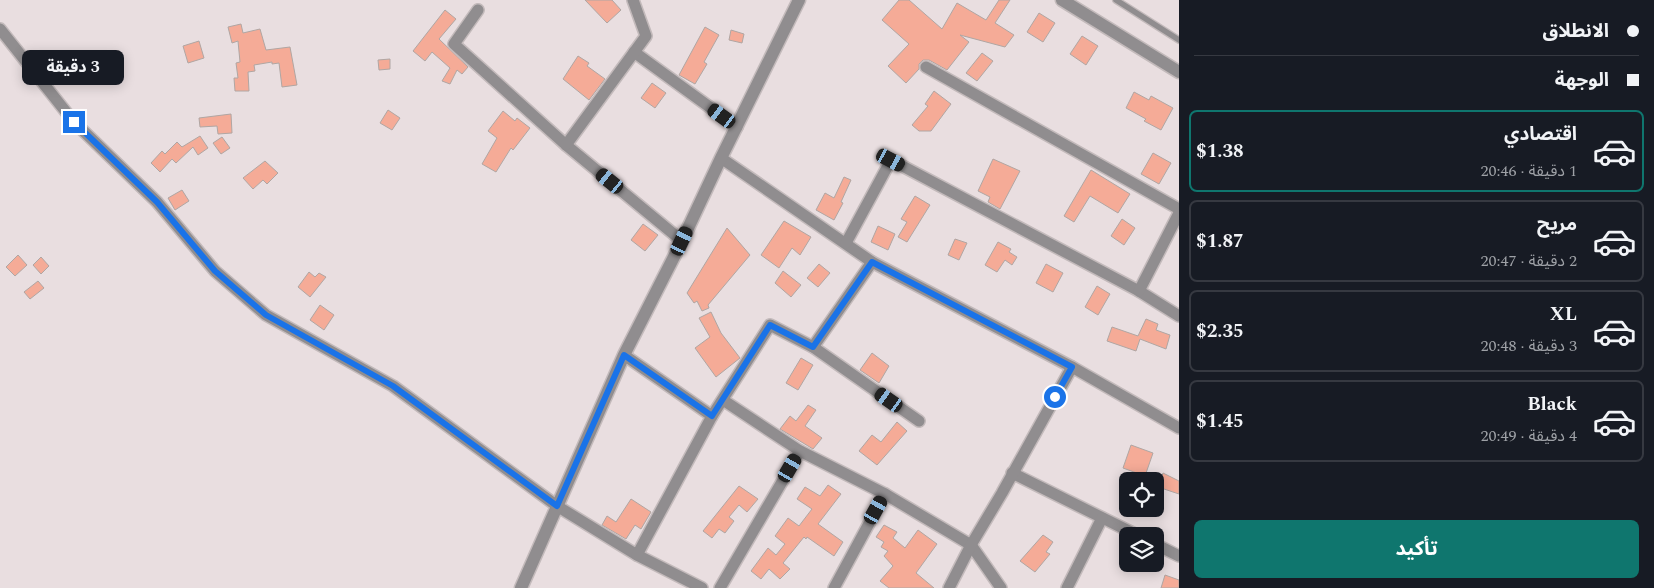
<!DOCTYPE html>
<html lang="ar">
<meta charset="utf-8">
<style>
body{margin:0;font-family:Spectral,"Noto Sans Arabic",serif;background:#242831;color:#f1f3f6;direction:rtl;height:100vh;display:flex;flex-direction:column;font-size:19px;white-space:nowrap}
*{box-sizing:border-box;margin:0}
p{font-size:16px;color:#9ea1a6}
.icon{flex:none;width:28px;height:28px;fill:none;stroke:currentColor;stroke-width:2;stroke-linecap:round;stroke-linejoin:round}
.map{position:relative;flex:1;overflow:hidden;direction:ltr}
.side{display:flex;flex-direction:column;background:#171b24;width:475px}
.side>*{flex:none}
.guide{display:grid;align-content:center;height:110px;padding:0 15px;background:#171b24}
.controls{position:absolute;left:1119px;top:472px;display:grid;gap:10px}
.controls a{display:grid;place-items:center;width:45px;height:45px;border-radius:8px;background:#171b24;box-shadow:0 2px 12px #0003;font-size:25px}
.end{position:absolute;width:22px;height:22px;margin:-11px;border:6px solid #1a73e8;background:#fff;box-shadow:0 0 0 2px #fff}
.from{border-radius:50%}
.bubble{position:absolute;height:35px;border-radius:8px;background:#171b24;box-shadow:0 2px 12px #0003;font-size:16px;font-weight:700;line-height:35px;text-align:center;direction:rtl}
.car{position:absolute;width:15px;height:30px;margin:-15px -8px;border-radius:6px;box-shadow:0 0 4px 1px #0007;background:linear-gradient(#222 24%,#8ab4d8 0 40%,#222 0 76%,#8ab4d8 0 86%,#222 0)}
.guide b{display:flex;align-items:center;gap:18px;height:48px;font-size:19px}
.guide b+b{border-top:1px solid #363941}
.guide i{width:12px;height:12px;background:#f1f3f6}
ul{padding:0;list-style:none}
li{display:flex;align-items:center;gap:15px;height:82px;margin:0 10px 8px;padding:0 5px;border:2px solid #363941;border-radius:8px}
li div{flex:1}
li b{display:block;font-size:19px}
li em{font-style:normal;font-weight:700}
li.current{border-color:#0f766e}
li>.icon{width:45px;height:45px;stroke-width:1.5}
.cta{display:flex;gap:10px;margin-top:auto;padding:10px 15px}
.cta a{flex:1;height:58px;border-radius:8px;background:#0f766e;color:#fff;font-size:20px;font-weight:700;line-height:58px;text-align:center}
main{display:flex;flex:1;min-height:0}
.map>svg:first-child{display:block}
</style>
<main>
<section class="side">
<div class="guide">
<b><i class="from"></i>الانطلاق</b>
<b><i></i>الوجهة</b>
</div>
<ul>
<li class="current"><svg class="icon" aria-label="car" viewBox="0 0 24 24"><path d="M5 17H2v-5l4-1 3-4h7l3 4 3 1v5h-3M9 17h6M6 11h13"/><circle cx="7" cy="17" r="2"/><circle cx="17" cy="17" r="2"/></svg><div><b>اقتصادي</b><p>1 دقيقة · 20:46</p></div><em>$1.38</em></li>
<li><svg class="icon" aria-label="car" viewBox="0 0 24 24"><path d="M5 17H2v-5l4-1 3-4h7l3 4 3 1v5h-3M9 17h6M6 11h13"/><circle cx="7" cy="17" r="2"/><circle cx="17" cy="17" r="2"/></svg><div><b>مريح</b><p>2 دقيقة · 20:47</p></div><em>$1.87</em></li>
<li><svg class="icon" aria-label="car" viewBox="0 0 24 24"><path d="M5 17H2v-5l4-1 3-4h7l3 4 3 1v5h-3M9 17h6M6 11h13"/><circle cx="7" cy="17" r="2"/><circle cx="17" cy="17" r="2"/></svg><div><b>XL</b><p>3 دقيقة · 20:48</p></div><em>$2.35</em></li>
<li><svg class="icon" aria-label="car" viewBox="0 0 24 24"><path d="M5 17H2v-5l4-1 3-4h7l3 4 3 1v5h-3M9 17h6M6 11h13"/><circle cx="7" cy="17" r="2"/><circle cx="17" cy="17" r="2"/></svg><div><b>Black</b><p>4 دقيقة · 20:49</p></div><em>$1.45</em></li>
</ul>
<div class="cta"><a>تأكيد</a></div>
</section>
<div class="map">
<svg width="1179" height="588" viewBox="0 0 1179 588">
<rect width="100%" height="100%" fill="#e9dee0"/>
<g fill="#f5ab97" stroke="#b0a6a3">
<path d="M 585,0 L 612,0 L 621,10 L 607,23 Z"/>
<path d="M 899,0 L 909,0 L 942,29 L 957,3 L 986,20 L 999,0 L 1010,0 L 995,23 L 1014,35 L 1005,47 L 960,35 L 969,42 L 947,70 L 929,60 L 923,60 L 919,64 L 919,69 L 906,83 L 888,66 L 909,44 L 882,20 Z"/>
<path d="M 445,10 L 456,19 L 439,39 L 468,67 L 462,74 L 457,70 L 450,84 L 442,81 L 450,68 L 432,52 L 425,61 L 413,51 Z"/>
<path d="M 1039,13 L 1055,23 L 1043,42 L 1027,32 Z"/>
<path d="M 241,24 L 243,33 L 260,29 L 266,50 L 290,47 L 297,85 L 282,87 L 279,63 L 272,64 L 272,62 L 254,65 L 255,71 L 248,72 L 249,91 L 235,91 L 234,78 L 238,78 L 236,63 L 240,62 L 238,41 L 232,43 L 228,27 Z"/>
<path d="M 705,27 L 719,35 L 704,62 L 707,64 L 695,84 L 679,75 Z"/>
<path d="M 731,30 L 744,34 L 742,43 L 729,40 Z"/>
<path d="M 1082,36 L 1098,46 L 1086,65 L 1070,54 Z"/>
<path d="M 199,41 L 204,58 L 188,63 L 183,46 Z"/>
<path d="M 982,53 L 993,61 L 977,81 L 966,73 Z"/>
<path d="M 578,56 L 589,63 L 587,66 L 605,79 L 589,100 L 563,79 Z"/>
<path d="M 390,59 L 390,69 L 379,70 L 378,60 Z"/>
<path d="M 652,83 L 666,93 L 655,108 L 641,98 Z"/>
<path d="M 934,91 L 951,104 L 931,131 L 919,131 L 912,125 L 928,106 L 925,104 Z"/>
<path d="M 1134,92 L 1149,100 L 1151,96 L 1173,108 L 1161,130 L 1144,121 L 1146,119 L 1126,108 Z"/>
<path d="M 388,110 L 400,118 L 392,130 L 380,123 Z"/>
<path d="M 503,111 L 515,121 L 517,118 L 530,128 L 513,150 L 511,148 L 496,172 L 482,164 L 497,138 L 488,131 Z"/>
<path d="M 231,114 L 232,133 L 218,134 L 217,126 L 200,127 L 199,118 Z"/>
<path d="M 200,136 L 208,148 L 198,155 L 193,147 L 176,163 L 172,159 L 160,172 L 151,163 L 162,151 L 165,154 L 177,142 L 182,147 Z"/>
<path d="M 222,137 L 230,148 L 221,154 L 213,143 Z"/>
<path d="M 1153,153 L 1171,163 L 1159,184 L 1141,174 Z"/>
<path d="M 993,159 L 1020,171 L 1000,209 L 988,202 L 990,197 L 978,191 Z"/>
<path d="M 265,161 L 278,173 L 267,184 L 263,180 L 253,189 L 243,178 Z"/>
<path d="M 1091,170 L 1130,194 L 1118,213 L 1090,196 L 1074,222 L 1064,216 Z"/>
<path d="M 844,177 L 851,180 L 841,202 L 843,203 L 834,220 L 816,210 L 825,193 L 834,198 Z"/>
<path d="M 182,190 L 189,201 L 175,210 L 168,198 Z"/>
<path d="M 915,196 L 930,205 L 907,242 L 898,237 L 907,222 L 901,219 Z"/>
<path d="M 1122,219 L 1135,228 L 1124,245 L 1111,236 Z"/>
<path d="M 784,221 L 811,237 L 800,255 L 792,248 L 779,268 L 761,255 Z"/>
<path d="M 643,224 L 658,235 L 645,251 L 631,240 Z"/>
<path d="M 878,226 L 895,234 L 888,250 L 871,242 Z"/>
<path d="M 727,228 L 750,255 L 708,305 L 709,308 L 702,311 L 697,301 L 694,303 L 687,293 Z"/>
<path d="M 955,239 L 967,243 L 959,260 L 948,255 Z"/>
<path d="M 998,242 L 1011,249 L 1009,252 L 1017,257 L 1012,265 L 1005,260 L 997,272 L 985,265 Z"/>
<path d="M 18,255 L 27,265 L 15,276 L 6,267 Z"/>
<path d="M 41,257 L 49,266 L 41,274 L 33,265 Z"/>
<path d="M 819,264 L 830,273 L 818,287 L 807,278 Z"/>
<path d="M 1046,264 L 1063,273 L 1053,292 L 1036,283 Z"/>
<path d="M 783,271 L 801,285 L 791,297 L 775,283 Z"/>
<path d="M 309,272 L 315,277 L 319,273 L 326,277 L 310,297 L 298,287 Z"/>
<path d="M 38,281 L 44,288 L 30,299 L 24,292 Z"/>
<path d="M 1097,286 L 1110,294 L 1098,315 L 1085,307 Z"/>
<path d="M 320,305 L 334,315 L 324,330 L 310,320 Z"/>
<path d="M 711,312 L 721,333 L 740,358 L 716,377 L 695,348 L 710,337 L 699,318 Z"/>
<path d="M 1146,319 L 1158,324 L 1156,330 L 1170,335 L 1166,349 L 1140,339 L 1136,351 L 1107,341 L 1112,327 L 1138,336 Z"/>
<path d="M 872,353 L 889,366 L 879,383 L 860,370 Z"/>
<path d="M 801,358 L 813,365 L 798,390 L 786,383 Z"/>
<path d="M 808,405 L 816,410 L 805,426 L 822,438 L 813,449 L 780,429 L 790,416 L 796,421 Z"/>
<path d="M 897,422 L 907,431 L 877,465 L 859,451 L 872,435 L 881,442 Z"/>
<path d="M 1131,445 L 1153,453 L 1145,476 L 1123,468 Z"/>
<path d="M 1163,473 L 1179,481 L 1179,494 L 1158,487 Z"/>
<path d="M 828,485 L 841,494 L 818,524 L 843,542 L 834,556 L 807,537 L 806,539 L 804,537 L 783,563 L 790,569 L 780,579 L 769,569 L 761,579 L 751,571 L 768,548 L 776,555 L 785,544 L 775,536 L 788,518 L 799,526 L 812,509 L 797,499 L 805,487 L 820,496 Z"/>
<path d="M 739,486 L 758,499 L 747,512 L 739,505 L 729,517 L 734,521 L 725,533 L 719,529 L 712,538 L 703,531 Z"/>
<path d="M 631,499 L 651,512 L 641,529 L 635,525 L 626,539 L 602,525 L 607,516 L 616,522 Z"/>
<path d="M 884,525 L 897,532 L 893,538 L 905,548 L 918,530 L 937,544 L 916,573 L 934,588 L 889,588 L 880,581 L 893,566 L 884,556 L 888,551 L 881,547 L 884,542 L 876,537 Z"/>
<path d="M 1043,535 L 1053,542 L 1046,552 L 1050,554 L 1035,572 L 1020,561 Z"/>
<path d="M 1165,575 L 1179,580 L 1179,588 L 1161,588 Z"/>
</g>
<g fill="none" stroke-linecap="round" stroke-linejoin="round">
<defs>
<path id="service" d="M 1116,0 L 1179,40"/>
<g id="minor">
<path d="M 478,10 L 454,44 L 566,145 L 682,241"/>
<path d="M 0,29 L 74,122 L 157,202 L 215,271 L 266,315 L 393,386 L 557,506 L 637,555 L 702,588"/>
<path d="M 634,52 L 737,127"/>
<path d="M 926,67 L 1179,209"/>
<path d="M 566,145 L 646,36 L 633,0"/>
<path d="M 721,158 L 872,262 L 1072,367 L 1179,428"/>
<path d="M 846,243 L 891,160 L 1139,291 L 1179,316"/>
<path d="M 1139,291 L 1179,213"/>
<path d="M 813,347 L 872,262"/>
<path d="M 624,355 L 712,416"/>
<path d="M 723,400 L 800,451 L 885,494 L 971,545 L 1001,588"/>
<path d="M 1012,473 L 1139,536"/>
<path d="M 1155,544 L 1179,556"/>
<path d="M 637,555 L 712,416 L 770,325 L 813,347 L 919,421"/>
<path d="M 720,588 L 800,451"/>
<path d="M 834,588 L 885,494"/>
<path d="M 949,588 L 971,545 L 1002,493 L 1072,367"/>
<path d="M 1067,588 L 1102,518"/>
</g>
<g id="tertiary">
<path d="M 1062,0 L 1179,72"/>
<path d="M 521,588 L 624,355 L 682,241 L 721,158 L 799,0"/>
</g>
</defs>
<use href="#service" stroke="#c3babb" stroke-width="8"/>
<use href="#minor" stroke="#c3babb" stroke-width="14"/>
<use href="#tertiary" stroke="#c3babb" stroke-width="15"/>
<use href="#service" stroke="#908d8f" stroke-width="5.5"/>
<use href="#minor" stroke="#908d8f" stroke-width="11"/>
<use href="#tertiary" stroke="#908d8f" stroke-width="12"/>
</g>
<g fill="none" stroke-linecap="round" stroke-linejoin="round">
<path stroke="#1a73e8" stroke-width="6" d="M 74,122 L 157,202 L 215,271 L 266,315 L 393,386 L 557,506 L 624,355 L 712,416 L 770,325 L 813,347 L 872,262 L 1072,367 L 1055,397"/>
</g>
</svg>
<div class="controls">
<a><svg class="icon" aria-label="locate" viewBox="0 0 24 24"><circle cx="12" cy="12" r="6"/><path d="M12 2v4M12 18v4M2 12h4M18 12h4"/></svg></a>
<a><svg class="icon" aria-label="layers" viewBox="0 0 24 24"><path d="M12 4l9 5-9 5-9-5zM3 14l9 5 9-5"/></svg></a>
</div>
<i class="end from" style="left:1055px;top:397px"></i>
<i class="end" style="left:74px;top:122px"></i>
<div class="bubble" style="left:22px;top:50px;width:102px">3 دقيقة</div>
<i class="car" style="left:722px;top:116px;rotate:306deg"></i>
<i class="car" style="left:891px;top:160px;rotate:118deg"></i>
<i class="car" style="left:610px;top:181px;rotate:309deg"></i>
<i class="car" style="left:682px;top:241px;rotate:25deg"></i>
<i class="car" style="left:889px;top:400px;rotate:305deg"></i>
<i class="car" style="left:790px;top:468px;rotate:30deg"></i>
<i class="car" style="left:876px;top:510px;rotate:29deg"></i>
</div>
</main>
